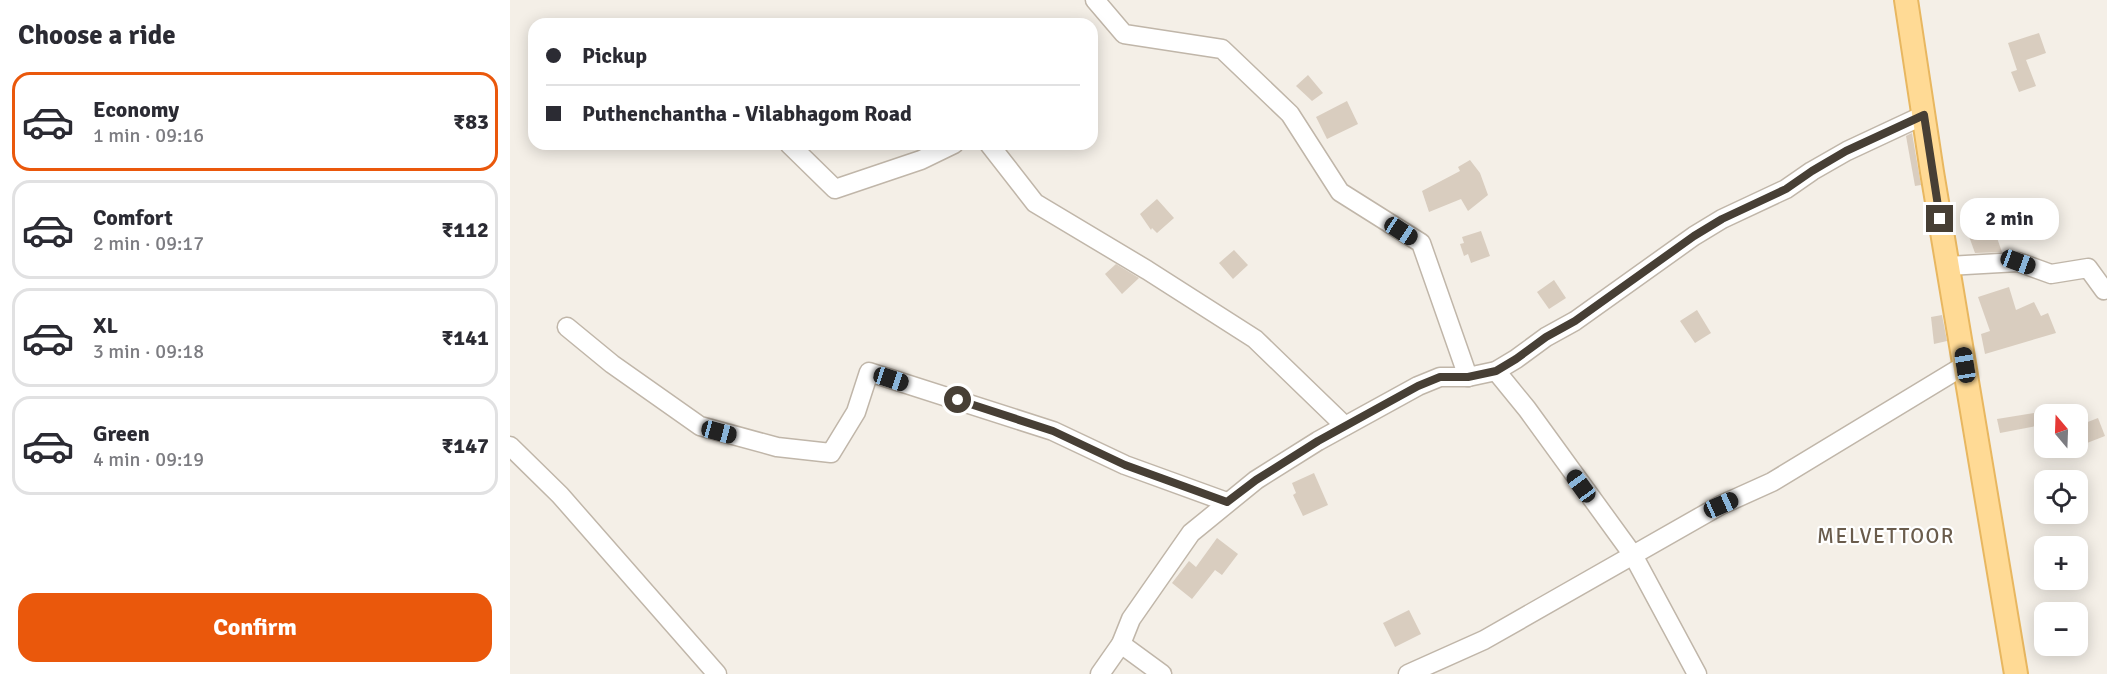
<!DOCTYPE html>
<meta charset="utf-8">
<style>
body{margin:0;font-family:Signika,sans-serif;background:#f2f2f3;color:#2b2b33;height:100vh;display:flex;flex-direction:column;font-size:22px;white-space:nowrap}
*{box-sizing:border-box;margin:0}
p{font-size:20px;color:#7c7c81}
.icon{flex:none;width:33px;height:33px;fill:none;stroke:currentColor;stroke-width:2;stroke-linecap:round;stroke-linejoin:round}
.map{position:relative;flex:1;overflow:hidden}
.sheet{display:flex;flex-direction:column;background:#fff;width:510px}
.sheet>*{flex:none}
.top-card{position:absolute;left:18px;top:18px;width:570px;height:132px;border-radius:18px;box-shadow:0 3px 15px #0003;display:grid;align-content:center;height:132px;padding:0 18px;background:#fff}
.needle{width:39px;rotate:341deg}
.controls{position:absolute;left:1524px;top:404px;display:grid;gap:12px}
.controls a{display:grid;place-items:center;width:54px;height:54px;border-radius:12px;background:#fff;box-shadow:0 3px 15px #0003;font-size:30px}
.end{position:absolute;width:27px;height:27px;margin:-14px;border:8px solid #473f35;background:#fff;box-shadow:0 0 0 3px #fff}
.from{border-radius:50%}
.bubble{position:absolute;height:42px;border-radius:18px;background:#fff;box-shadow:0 3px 15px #0003;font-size:20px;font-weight:800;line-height:42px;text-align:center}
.car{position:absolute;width:18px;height:36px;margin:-18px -9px;border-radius:8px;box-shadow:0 0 4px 2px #0007;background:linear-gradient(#222 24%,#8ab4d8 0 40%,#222 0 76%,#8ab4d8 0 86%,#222 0)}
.top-card b{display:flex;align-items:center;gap:21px;height:57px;font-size:22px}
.top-card b+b{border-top:2px solid #e1e1e2}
.top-card i{width:15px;height:15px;background:#2b2b33}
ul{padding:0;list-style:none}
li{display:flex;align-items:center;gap:18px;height:99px;margin:0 12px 9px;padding:0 6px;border:3px solid #e1e1e2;border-radius:18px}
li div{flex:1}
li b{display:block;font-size:22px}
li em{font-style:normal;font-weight:800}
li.current{border-color:#ea580c}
li>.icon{width:54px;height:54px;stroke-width:1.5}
h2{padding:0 18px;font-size:27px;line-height:72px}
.cta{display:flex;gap:12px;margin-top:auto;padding:12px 18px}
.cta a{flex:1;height:69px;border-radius:18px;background:#ea580c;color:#fff;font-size:24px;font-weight:800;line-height:69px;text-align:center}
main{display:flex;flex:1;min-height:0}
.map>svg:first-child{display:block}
</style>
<main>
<section class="sheet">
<h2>Choose a ride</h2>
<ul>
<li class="current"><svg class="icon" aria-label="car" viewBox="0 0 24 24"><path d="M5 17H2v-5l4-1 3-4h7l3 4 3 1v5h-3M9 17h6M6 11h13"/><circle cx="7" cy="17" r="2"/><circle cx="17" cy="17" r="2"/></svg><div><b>Economy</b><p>1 min · 09:16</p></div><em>₹83</em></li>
<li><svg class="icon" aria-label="car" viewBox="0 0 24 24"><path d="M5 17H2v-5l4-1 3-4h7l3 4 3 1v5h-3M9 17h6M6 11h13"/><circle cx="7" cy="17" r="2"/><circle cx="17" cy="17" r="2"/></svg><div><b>Comfort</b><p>2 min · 09:17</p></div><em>₹112</em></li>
<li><svg class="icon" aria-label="car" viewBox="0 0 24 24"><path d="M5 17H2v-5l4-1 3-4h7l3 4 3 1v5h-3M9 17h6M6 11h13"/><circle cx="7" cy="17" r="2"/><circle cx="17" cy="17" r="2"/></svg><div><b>XL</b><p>3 min · 09:18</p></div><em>₹141</em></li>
<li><svg class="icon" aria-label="car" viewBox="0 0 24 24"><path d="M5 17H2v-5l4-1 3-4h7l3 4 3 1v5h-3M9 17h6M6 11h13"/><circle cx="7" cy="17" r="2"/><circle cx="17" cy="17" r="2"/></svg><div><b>Green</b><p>4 min · 09:19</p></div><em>₹147</em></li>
</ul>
<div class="cta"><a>Confirm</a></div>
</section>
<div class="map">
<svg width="1597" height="674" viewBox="0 0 1597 674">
<rect width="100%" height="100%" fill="#f4efe7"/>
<g fill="#d9cdbf">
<path d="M 1529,33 L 1536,53 L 1516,60 L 1526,86 L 1509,92 L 1501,72 L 1507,70 L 1498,43 Z"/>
<path d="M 798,75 L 813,93 L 802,101 L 786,86 Z"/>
<path d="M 837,101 L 848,124 L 817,139 L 806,117 Z"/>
<path d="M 1402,133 L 1411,185 L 1405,186 L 1396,136 Z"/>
<path d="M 960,160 L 970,173 L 978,195 L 958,211 L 951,199 L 919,212 L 912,191 L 950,171 L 948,167 Z"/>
<path d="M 647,199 L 664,218 L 647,233 L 642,228 L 641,230 L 630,214 Z"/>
<path d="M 1481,221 L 1492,252 L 1465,253 L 1456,228 Z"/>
<path d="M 971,231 L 980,256 L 961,263 L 958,254 L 954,256 L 950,244 L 954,243 L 952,237 Z"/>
<path d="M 724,250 L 738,265 L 723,279 L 709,263 Z"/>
<path d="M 606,264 L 629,278 L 612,294 L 595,274 Z"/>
<path d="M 1044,280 L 1056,298 L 1039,309 L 1027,292 Z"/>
<path d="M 1499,287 L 1506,310 L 1524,302 L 1531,316 L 1538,313 L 1546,333 L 1475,354 L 1471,334 L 1480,331 L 1468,297 Z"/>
<path d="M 1187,310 L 1201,333 L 1185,343 L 1170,321 Z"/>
<path d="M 1432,315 L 1437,341 L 1424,344 L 1421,317 Z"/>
<path d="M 1524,413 L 1526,426 L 1490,433 L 1487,419 Z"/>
<path d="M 1588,418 L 1595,436 L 1577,443 L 1570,425 Z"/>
<path d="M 804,473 L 818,505 L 793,516 L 783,495 L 786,493 L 782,483 Z"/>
<path d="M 707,538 L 728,554 L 712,575 L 705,570 L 682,599 L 662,583 L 679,561 L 686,567 Z"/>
<path d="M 899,610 L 911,634 L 885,647 L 873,623 Z"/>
</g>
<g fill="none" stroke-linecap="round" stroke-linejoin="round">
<defs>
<g id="minor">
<path d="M 585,0 L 614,34 L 712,49 L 780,114 L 830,192 L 911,243 L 958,377"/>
<path d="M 279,144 L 325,189 L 411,160 L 444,144"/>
<path d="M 479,144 L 525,203 L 637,270 L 745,339 L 835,426"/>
<path d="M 1438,266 L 1508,262 L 1541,274 L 1578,268 L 1594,290 L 1597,289"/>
<path d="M 57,327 L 102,364 L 190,426 L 267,447 L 321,453 L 346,412 L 359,372 L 543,431 L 615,465 L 717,502"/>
<path d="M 986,371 L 1017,409 L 1123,555 L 1187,674"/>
<path d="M 0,446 L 50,495 L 207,674"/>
<path d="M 611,644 L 652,674"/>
<path d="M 590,674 L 611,644 L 621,619 L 681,533 L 746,480 L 808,441 L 908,386 L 930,377 L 958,377 L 986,371 L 1006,359 L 1036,337 L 1065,321 L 1184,236 L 1212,219 L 1276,189 L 1302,171 L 1337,151 L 1414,115"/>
<path d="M 898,674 L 974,640 L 1211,505 L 1262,482 L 1455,365"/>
</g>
<path id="major" d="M 1396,0 L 1422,172 L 1506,674"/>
</defs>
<use href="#minor" stroke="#c0b6a9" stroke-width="21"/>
<use href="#major" stroke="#e8b760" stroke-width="26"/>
<use href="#minor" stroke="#fff" stroke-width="18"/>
<use href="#major" stroke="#ffda95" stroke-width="22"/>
</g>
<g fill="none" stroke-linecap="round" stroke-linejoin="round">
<path stroke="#473f35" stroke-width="8" d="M 448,400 L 543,431 L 615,465 L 717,502 L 746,480 L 808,441 L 908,386 L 930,377 L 958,377 L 986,371 L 1006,359 L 1036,337 L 1065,321 L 1184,236 L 1212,219 L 1276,189 L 1302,171 L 1336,151 L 1414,115 L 1430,219"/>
</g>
<g text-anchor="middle" stroke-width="4.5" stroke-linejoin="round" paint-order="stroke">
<g font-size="21" letter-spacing="1.5" fill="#6a5c4c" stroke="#fff">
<text x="1376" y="543">MELVETTOOR</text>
</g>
</g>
</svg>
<div class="controls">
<a><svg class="needle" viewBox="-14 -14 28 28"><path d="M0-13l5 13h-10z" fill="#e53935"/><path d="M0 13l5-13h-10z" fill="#7c7c81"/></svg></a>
<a><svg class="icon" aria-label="locate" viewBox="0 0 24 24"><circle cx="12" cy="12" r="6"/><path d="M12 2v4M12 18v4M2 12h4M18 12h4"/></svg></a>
<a>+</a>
<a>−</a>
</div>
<i class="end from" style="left:448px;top:400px"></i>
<i class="end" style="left:1430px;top:219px"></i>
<div class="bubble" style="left:1450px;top:198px;width:99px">2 min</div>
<i class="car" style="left:891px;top:231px;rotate:123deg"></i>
<i class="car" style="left:1508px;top:262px;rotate:110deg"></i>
<i class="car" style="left:1455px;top:365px;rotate:351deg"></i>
<i class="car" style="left:381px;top:379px;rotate:108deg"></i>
<i class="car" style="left:209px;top:432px;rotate:105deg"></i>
<i class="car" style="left:1071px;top:486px;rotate:324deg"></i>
<i class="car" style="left:1211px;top:505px;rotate:66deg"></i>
<div class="top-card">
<b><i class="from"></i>Pickup</b>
<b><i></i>Puthenchantha - Vilabhagom Road</b>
</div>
</div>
</main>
